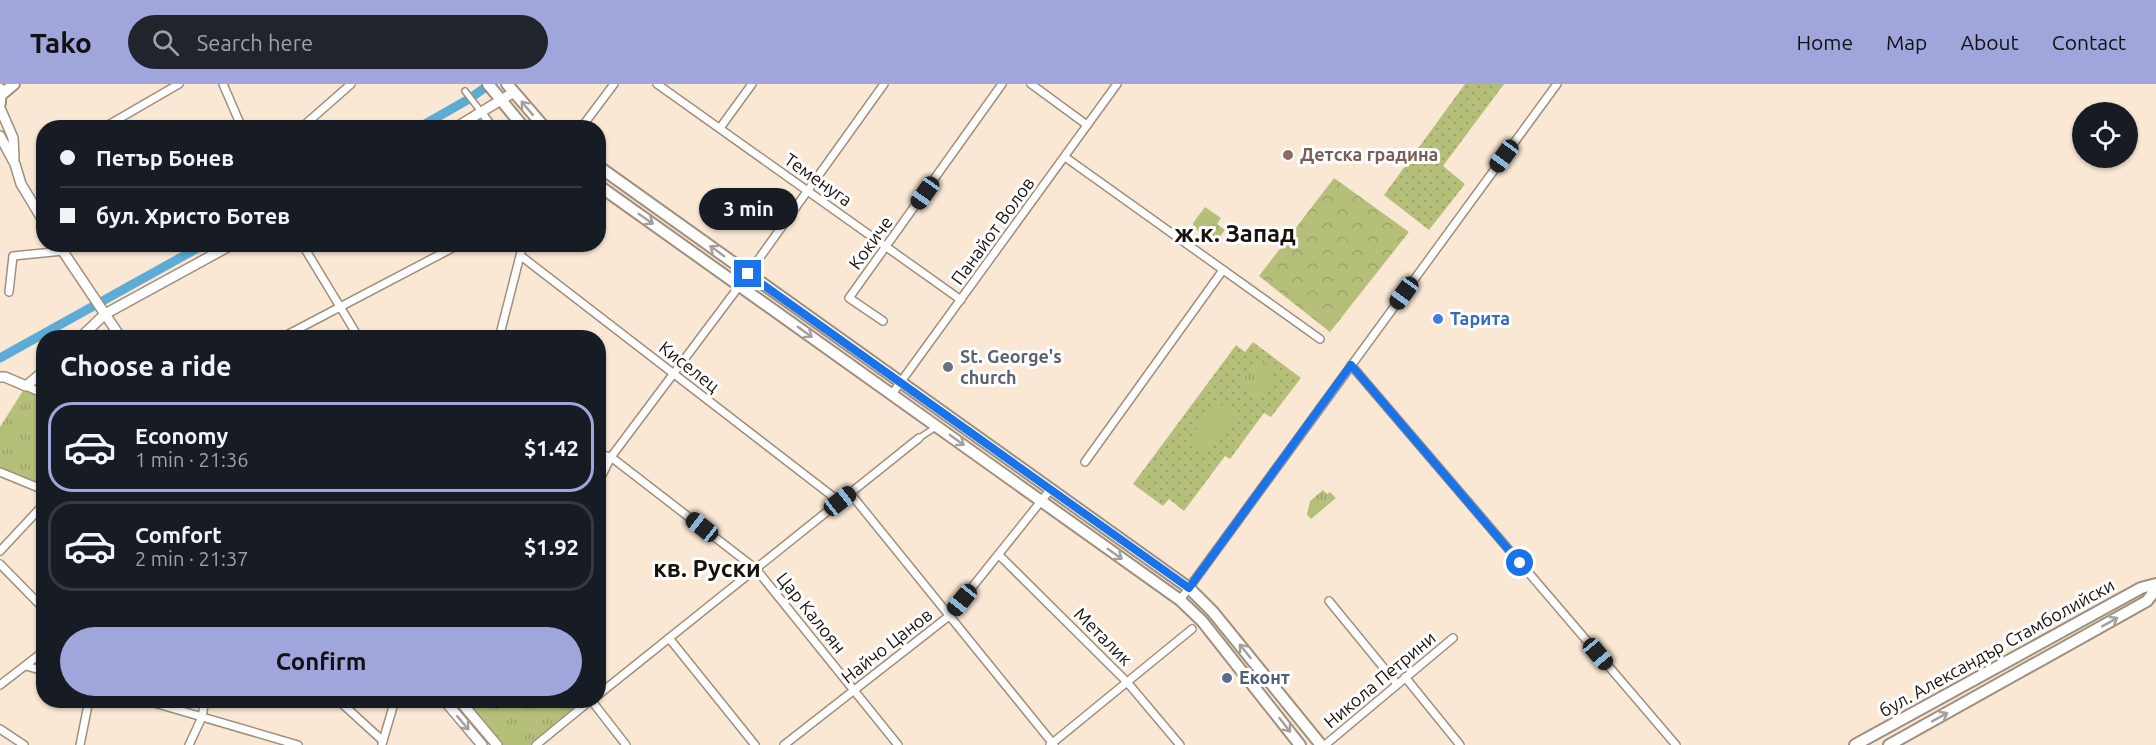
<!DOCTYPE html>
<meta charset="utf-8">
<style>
body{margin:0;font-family:Ubuntu,sans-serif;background:#20242c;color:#f1f3f6;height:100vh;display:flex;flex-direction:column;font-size:22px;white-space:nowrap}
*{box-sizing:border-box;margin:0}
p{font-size:20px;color:#9ea1a6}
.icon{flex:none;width:33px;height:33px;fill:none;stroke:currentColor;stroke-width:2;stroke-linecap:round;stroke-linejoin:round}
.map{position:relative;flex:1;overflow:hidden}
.details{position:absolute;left:36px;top:246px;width:570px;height:378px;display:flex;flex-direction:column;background:#171b24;border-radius:24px;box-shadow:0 2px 4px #0004}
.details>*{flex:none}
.banner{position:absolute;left:36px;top:36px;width:570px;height:132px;border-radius:24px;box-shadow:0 2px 4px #0004;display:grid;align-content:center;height:132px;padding:0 24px;background:#171b24}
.fabs{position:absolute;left:2072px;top:18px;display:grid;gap:12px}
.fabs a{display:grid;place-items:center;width:66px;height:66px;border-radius:50%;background:#171b24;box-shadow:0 2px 4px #0004;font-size:30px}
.end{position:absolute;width:27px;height:27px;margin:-14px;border:8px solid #1a73e8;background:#fff;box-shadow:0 0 0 3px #fff}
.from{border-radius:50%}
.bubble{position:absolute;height:42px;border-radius:21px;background:#171b24;box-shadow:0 2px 4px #0004;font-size:20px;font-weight:700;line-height:42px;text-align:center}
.car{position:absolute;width:18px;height:36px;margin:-18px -9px;border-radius:8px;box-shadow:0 0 4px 2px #0007;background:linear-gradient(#222 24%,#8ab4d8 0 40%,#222 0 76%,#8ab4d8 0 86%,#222 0)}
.banner b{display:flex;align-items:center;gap:21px;height:57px;font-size:22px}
.banner b+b{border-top:2px solid #363941}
.banner i{width:15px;height:15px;background:#f1f3f6}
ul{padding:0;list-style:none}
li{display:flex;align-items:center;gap:18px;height:90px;margin:0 12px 9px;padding:0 12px;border:3px solid #363941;border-radius:24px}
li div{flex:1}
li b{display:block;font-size:22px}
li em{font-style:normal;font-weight:700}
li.selected{border-color:#a0a5db}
li>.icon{width:54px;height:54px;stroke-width:1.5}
h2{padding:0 24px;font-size:27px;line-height:72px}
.button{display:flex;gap:12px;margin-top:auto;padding:12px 24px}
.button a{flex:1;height:69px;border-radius:36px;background:#a0a5db;color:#111;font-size:24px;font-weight:700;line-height:69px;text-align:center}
header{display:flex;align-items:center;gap:36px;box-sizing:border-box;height:84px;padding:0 30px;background:#a0a5db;color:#111}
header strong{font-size:28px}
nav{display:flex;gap:33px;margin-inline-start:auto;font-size:21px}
.search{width:420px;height:54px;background:#20242c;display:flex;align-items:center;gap:15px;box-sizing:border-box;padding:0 21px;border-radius:33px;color:#9ea1a6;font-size:22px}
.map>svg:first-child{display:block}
</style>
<header>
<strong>Tako</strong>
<div class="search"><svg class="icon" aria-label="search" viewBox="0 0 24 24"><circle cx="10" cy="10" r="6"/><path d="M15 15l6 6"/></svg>Search here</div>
<nav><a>Home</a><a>Map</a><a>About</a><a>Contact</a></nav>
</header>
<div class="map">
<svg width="2156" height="661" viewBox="0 0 2156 661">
<defs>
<pattern id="grass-dots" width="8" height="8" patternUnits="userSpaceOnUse" patternTransform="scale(1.5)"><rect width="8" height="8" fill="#b6bf7a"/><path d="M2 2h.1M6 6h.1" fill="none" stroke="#9ca368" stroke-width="1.8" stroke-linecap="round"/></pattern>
<pattern id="forest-crowns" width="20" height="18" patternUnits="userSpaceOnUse" patternTransform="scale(1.5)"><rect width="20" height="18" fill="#b6bf7a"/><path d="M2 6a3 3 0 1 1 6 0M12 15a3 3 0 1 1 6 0" fill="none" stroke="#9ca368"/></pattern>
<pattern id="park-tufts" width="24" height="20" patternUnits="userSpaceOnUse" patternTransform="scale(1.5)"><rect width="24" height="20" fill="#b6bf7a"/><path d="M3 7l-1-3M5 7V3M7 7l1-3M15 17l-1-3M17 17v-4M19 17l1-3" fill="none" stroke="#9ca368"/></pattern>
</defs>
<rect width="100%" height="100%" fill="#fae8d5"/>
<g fill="url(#grass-dots)">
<path d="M 1465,0 L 1504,0 L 1443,82 L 1465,100 L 1429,146 L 1384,111 Z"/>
<path d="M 1253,258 L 1301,294 L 1271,333 L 1264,329 L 1230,375 L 1225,372 L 1184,427 L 1169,415 L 1163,422 L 1133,400 L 1236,261 L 1245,268 Z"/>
</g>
<path fill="url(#forest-crowns)" d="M 1334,94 L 1409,148 L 1330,248 L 1259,192 Z"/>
<g fill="url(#park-tufts)">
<path d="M 1205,123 L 1221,134 L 1217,140 L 1225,146 L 1215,159 L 1194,144 L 1193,139 Z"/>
<path d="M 1260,274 L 1274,284 L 1269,290 L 1271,296 L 1258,313 L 1240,299 Z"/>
<path d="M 26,302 L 43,310 L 43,406 L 0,388 L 0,343 Z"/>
<path d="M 1323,406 L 1327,410 L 1330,408 L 1336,414 L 1311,435 L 1307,431 L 1310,417 Z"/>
<path d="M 591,616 L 536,661 L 497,661 L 459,617 Z"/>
</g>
<path fill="#b6bf7a" d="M 1217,318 L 1235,332 L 1205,372 L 1187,359 Z"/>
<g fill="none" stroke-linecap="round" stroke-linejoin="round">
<g stroke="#5dacd7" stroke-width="9">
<path d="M 418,44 L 469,15 L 490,0"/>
<path d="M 0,274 L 205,160"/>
</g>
<defs>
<g id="pedestrian">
<path d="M 465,7 L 482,29"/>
<path d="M 919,354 L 936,343"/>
</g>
<g id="minor">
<path d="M 223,0 L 242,44"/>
<path d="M 657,0 L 961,216"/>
<path d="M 1031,0 L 1087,41"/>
<path d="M 482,29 L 493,44"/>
<path d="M 103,44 L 179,0"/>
<path d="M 301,44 L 351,0"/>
<path d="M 581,44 L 614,0"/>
<path d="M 720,44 L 752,0"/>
<path d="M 1065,73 L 1320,255"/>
<path d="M 41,75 L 44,74"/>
<path d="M 302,160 L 359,254"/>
<path d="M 521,172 L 840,418"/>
<path d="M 748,190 L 884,0"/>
<path d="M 9,208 L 13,172 L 63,167"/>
<path d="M 883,237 L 849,214 L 1002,0"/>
<path d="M 281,254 L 460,160"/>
<path d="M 499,254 L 523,160"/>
<path d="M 1351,281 L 1676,661"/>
<path d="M 26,302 L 44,310"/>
<path d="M 892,310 L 1117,0"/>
<path d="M 598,370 L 611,373 L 756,485 L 898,661"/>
<path d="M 1085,378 L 1223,186"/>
<path d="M 0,388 L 44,406"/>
<path d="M 598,399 L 611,373 L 740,201"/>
<path d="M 850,409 L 1054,661"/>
<path d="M 0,467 L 44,420"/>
<path d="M 999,471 L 1127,598 L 1180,661"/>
<path d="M 0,480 L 44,525"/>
<path d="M 1180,516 L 1557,0"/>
<path d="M 1329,517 L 1397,600"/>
<path d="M 669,554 L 755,661"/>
<path d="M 26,582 L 44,587"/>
<path d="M 1405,593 L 1460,661"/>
<path d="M 0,601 L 44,567"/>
<path d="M 598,611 L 919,354"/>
<path d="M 144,616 L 298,661"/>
<path d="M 338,616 L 383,657"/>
<path d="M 591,616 L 626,661"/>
<path d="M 0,645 L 24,661"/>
<path d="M 382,660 L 395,616"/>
<path d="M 80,661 L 89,616"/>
<path d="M 189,661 L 202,633 L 205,616"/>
<path d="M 536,661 L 591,616"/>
<path d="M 784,661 L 949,532 L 1050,406"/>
<path d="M 1050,661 L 1192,545"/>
<path d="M 1325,661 L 1453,554"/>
</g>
<g id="tertiary">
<path d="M 0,24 L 13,54 L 14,74"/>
<path d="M 455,44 L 514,8"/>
<path d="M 0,52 L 15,80 L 21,100 L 44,138"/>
<path d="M 58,160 L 121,254"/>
<path d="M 80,254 L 105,230 L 233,160"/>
<path d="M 0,293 L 5,293 L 26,302 L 44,287"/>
<path d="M 444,616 L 482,661"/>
<path d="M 459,616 L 497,661"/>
</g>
<g id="secondary">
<path d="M 488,0 L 524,44"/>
<path d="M 507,0 L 545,44"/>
<path d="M 1,11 L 14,0"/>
<path d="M 598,82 L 1189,504 L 1213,528 L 1321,661"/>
<path d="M 598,101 L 1180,516 L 1202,537 L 1300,661"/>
<path d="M 1855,661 L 2141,504 L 2156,500"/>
<path d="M 1889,661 L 2147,517 L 2156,505"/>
</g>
<path id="primary" d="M 0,5 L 0,19"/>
</defs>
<use href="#pedestrian" stroke="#9f8f7e" stroke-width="8"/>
<use href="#minor" stroke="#9f8f7e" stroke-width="10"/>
<use href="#tertiary" stroke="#9f8f7e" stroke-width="12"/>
<use href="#secondary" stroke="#9f8f7e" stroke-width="14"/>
<use href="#primary" stroke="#9f8f7e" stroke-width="14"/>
<use href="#pedestrian" stroke="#fff" stroke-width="5"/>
<use href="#minor" stroke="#fff" stroke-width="7"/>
<use href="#tertiary" stroke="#fff" stroke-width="9"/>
<use href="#secondary" stroke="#fff" stroke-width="10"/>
<use href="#primary" stroke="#fff" stroke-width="10"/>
</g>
<defs><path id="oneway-shaft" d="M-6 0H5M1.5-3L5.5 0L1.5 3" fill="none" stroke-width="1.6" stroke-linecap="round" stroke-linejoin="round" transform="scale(1.5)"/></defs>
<g stroke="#a3a09d">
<use href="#oneway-shaft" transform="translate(527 24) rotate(-130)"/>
<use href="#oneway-shaft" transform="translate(646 135) rotate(35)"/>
<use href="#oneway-shaft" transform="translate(717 167) rotate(-144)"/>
<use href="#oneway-shaft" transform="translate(805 248) rotate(36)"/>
<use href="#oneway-shaft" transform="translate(957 356) rotate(36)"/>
<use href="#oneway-shaft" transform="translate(1115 470) rotate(35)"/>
<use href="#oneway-shaft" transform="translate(2110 538) rotate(-29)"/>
<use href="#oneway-shaft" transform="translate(1245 567) rotate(-129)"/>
<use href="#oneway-shaft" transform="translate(1940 633) rotate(-29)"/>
<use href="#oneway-shaft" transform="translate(463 639) rotate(50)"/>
<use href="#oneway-shaft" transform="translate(1285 641) rotate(52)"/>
</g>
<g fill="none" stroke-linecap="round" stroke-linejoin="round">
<path stroke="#1a73e8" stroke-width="8" d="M 748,190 L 1189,504 L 1351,281 L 1520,479"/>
</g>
<circle fill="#8d6e63" stroke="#fff" stroke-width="2" cx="1288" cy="71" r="6"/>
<circle fill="#3f7fe0" stroke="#fff" stroke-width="2" cx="1438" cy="235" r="6"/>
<circle fill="#6b7280" stroke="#fff" stroke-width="2" cx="948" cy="283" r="6"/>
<circle fill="#5c6f8a" stroke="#fff" stroke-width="2" cx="1227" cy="594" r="6"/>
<g text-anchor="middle" stroke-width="6" stroke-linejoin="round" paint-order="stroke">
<g font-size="18" font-weight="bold" fill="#785e54" stroke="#fff" text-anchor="start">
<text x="1300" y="77">Детска градина</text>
</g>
<g font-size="18" fill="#18120b" stroke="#fff">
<text transform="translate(818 96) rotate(35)" y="6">Теменуга</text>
<text transform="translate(993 147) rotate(-54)" y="6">Панайот Волов</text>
<text transform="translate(871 159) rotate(-54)" y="6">Кокиче</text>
<text transform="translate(689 283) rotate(38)" y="6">Киселец</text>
<text transform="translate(811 529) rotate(51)" y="6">Цар Калоян</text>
<text transform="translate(1103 553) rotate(45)" y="6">Металик</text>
<text transform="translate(887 562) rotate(-38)" y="6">Найчо Цанов</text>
<text transform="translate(1997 564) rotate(-29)" y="6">бул. Александър Стамболийски</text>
<text transform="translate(1380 596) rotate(-40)" y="6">Никола Петрини</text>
</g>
<g font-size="18" font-weight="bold" fill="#366cbe" stroke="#fff" text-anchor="start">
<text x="1450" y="241">Тарита</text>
</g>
<g font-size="18" font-weight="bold" fill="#5b616d" stroke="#fff" text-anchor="start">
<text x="960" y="279">St. George's<tspan x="960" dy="21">church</tspan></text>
</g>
<g font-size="18" font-weight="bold" fill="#4e5e75" stroke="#fff" text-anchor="start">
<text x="1239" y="600">Еконт</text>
</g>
<g font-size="24" font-weight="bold" fill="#18120b" stroke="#fff">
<text x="1235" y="158">ж.к. Запад</text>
<text x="707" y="493">кв. Руски</text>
</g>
</g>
</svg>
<div class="fabs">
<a><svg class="icon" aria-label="locate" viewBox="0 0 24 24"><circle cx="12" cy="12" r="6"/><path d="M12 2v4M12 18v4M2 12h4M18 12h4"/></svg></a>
</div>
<i class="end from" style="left:1520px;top:479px"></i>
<i class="end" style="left:748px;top:190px"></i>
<div class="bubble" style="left:699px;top:104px;width:99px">3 min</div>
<i class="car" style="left:1504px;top:72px;rotate:216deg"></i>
<i class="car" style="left:925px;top:109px;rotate:215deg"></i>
<i class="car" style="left:1404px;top:209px;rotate:216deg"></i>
<i class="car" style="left:840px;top:417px;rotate:52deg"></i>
<i class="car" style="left:702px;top:443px;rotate:308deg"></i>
<i class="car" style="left:962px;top:516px;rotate:219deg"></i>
<i class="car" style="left:1598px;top:570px;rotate:140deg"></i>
<div class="banner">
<b><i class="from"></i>Петър Бонев</b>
<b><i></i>бул. Христо Ботев</b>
</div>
<section class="details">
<h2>Choose a ride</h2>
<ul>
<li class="selected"><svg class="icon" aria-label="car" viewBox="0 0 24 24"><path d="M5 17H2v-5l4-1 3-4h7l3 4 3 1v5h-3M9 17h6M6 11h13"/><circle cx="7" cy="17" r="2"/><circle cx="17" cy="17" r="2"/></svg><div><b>Economy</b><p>1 min · 21:36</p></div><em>$1.42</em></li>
<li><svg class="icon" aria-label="car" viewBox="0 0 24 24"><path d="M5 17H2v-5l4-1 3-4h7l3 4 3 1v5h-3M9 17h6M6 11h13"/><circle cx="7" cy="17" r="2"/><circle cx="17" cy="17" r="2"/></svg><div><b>Comfort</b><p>2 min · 21:37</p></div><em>$1.92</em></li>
</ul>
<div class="button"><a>Confirm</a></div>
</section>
</div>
